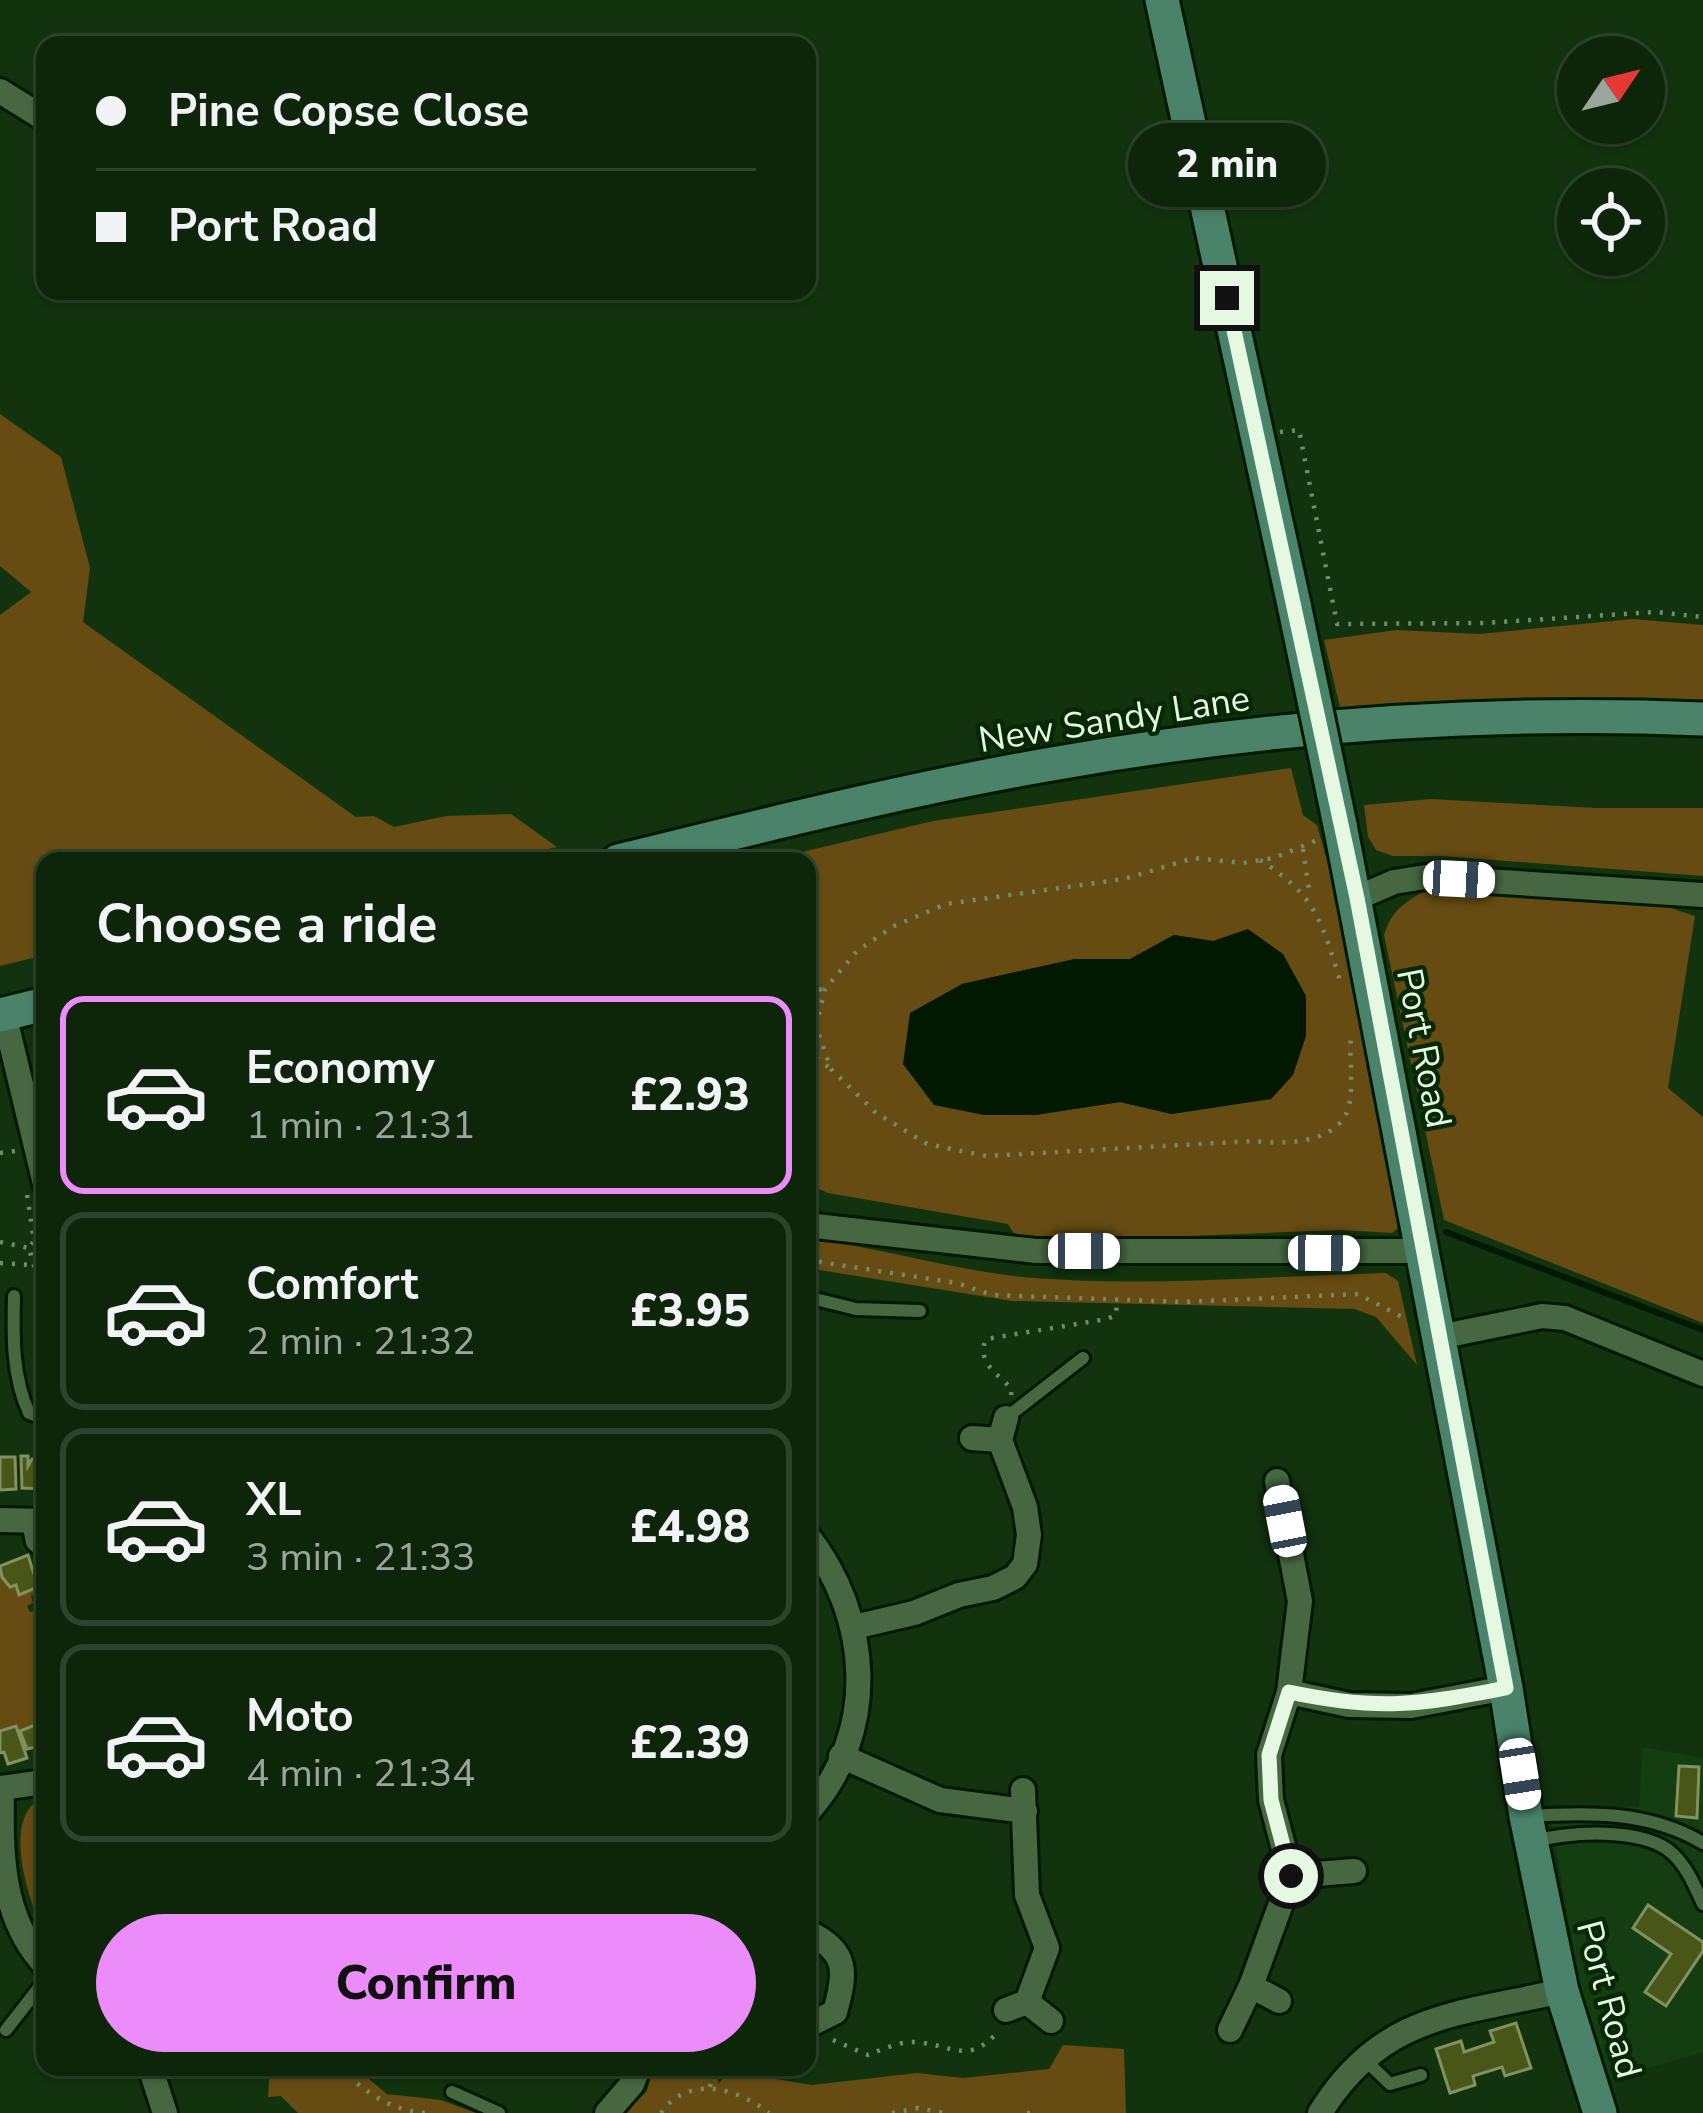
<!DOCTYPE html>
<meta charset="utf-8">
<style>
body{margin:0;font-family:"Nunito Sans",sans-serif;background:#1b3218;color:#f1f3f6;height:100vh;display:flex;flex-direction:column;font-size:45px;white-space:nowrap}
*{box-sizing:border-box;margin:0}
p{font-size:39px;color:#9aa59c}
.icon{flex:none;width:66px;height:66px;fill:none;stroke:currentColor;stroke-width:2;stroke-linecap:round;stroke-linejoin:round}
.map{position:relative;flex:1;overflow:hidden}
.panel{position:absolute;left:36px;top:852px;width:780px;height:1224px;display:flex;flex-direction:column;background:#0d260a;border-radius:24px;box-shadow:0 3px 9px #0004,0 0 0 3px #2d432b}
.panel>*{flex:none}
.banner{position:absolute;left:36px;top:36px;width:780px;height:264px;border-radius:24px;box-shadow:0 3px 9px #0004,0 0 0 3px #2d432b;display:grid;align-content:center;height:264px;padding:0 60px;background:#0d260a}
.needle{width:78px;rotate:55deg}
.buttons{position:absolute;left:1557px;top:36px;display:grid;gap:24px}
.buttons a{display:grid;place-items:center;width:108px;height:108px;border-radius:50%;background:#0d260a;box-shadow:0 3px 9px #0004,0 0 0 3px #2d432b;font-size:60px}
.end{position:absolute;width:54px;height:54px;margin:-27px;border:15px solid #e5f9e2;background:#111;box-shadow:0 0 0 6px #111}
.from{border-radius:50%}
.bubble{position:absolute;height:84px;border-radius:42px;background:#0d260a;box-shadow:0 3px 9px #0004,0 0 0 3px #2d432b;font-size:39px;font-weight:800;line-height:84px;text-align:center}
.car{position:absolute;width:36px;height:72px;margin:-36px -18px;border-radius:15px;box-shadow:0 0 9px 3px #0007;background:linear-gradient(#fff 24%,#345 0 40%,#fff 0 76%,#345 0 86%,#fff 0)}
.banner b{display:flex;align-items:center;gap:42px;height:114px;font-size:45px}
.banner b+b{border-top:3px solid #2d432b}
.banner i{width:30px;height:30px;background:#f1f3f6}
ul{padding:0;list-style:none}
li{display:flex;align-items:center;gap:36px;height:198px;margin:0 24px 18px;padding:0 36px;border:6px solid #2d432b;border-radius:24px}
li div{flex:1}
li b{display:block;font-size:45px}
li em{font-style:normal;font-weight:800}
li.on{border-color:#ec8cfb}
li>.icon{width:108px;height:108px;stroke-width:1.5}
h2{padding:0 60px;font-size:54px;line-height:144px}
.button{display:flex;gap:24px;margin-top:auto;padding:24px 60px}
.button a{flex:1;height:138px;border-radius:72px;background:#ec8cfb;color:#111;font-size:48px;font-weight:800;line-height:138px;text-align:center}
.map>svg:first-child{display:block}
</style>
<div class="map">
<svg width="1703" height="2113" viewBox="0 0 1703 2113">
<rect width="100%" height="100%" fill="#11330e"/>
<path fill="#153d12" d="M 1643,1747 L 1703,1758 L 1703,2052 L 1607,2080 L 1585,2017 L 1549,1807 L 1639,1806 Z"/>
<g fill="#664b12" fill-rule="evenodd">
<path d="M 0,414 L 61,457 L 90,568 L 83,622 L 356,817 L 374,816 L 394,827 L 446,816 L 511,814 L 557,847 L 496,861 L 45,861 L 45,955 L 0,966 L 0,615 L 31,592 L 0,566 Z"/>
<path d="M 1633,619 L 1703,625 L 1703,706 L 1342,716 L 1324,640 L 1396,630 L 1479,634 Z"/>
<path d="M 1291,768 L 1303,815 L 1317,825 L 1345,923 L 1403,1224 L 1392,1233 L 1341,1230 L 1038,1242 L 1014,1234 L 1008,1224 L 828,1193 L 807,1184 L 807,861 L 764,861 L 933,821 ZM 1174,935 L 1213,941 L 1219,1104 L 1172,1114 L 1120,1102 L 1035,1115 L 984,1115 L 962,984 L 1075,959 L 1130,959 Z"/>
<path d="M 1431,799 L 1596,808 L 1703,808 L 1703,876 L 1441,856 L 1393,856 L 1376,850 L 1368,837 L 1364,805 Z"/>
<path d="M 1426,890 L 1668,907 L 1695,916 L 1668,1088 L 1703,1117 L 1703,1323 L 1444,1220 L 1384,935 C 1391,911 1405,902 1426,890 Z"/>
<path d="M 807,1238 C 884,1248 957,1272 1035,1278 C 1150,1287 1270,1276 1386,1273 L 1398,1281 L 1417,1365 L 1376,1317 L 1354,1309 L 1012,1301 L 807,1268 Z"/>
<path d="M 0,1570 L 10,1587 L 16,1585 L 19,1594 L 45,1586 L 45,1592 L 31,1596 L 33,1603 L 27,1606 L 30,1612 L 45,1608 L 45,1636 L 40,1639 L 45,1648 L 45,1721 L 17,1731 L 15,1726 L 0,1731 Z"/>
<path d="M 45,1797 L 45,1933 C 27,1901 0,1812 45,1797 Z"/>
<path d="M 1063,2045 L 1124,2049 L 1126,2113 L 625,2113 L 647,2091 L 653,2067 L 714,2067 L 719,2084 L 728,2071 L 812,2085 L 917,2073 L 963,2078 L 1049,2069 Z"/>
<path d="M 270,2067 L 354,2067 L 387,2094 L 441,2100 L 476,2113 L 298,2113 L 281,2096 L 268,2097 Z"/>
</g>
<path fill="#011801" d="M 1248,929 L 1283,954 L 1306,996 L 1306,1036 L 1293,1075 L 1271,1099 L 1172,1114 L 1120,1102 L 1035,1115 L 984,1115 L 934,1105 L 903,1064 L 910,1013 L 962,984 L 1075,959 L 1130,959 L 1174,935 L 1213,941 Z"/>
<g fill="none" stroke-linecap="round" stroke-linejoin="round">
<path stroke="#011801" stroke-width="6" d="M 1446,1232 L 1703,1330"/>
</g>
<g fill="#485718" stroke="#82915f" stroke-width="3">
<path d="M 21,1456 L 28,1456 L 28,1466 L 32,1459 L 45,1459 L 45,1489 L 22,1488 Z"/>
<path d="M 0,1457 L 15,1457 L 16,1489 L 0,1490 Z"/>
<path d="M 28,1555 L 38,1587 L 19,1595 L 16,1585 L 10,1587 L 2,1577 L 0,1566 Z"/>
<path d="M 45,1721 L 45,1745 L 27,1749 L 20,1731 Z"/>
<path d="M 16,1726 L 27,1758 L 8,1764 L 4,1752 L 0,1753 L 0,1731 Z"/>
<path d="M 1679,1766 L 1699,1767 L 1697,1818 L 1676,1816 Z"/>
<path d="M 1648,1905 L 1703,1942 L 1703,1951 L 1666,2006 L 1645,1992 L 1671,1954 L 1633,1928 Z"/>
<path d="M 1516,2023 L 1531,2068 L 1505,2076 L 1502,2067 L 1473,2076 L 1475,2085 L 1450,2093 L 1436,2049 L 1461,2041 L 1464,2052 L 1494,2042 L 1490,2031 Z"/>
</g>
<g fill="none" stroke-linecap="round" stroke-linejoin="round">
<defs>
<g id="lane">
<path d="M 14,1296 C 13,1335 12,1376 29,1413 L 45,1419"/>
<path d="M 807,1297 L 856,1309 L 920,1311"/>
<path d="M 1006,1418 L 1083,1358"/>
<path d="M 28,1522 L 32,1543 L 45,1555"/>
<path d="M 1527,1816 C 1589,1812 1649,1811 1703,1843"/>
<path d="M 1532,1842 C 1567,1831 1645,1827 1673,1854 C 1687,1867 1695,1887 1703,1904"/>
<path d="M 6,2030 L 45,1980"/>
<path d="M 1364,2059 L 1390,2084 L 1421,2075"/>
<path d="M 452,2092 L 499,2113"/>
</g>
<g id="street">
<path d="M 0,91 L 45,119"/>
<path d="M 1357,898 L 1394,882 L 1425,877 L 1703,895"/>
<path d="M 4,1014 L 45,1184"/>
<path d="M 807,1225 L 1036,1251 L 1423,1251"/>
<path d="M 1439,1337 L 1542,1316 L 1565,1318 L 1703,1374"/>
<path d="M 972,1438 L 1000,1440"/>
<path d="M 1277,1481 L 1300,1601 L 1289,1692"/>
<path d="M 0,1520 L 45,1521"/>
<path d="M 807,1535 C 871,1617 880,1732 807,1813"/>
<path d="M 854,1627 L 914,1613 L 959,1595 L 993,1588 L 1015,1577 L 1025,1564 L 1029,1535 L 1025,1507 L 1000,1440 L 1006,1418"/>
<path d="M 841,1756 L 940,1800 L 1025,1811"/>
<path d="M 0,1788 L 45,1782"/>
<path d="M 2,1788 C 1,1851 0,1917 45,1965"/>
<path d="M 1023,1790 L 1027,1895 L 1047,1948 L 1027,2002"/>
<path d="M 1291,1876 L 1354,1871"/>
<path d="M 807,1932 C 849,1951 846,1973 835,2012 L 811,2024"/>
<path d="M 1251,1986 L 1279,2001"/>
<path d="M 1006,2010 L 1027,2002 L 1051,2021"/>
<path d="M 1230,2030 L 1251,1986 L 1291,1876 L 1271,1800 L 1269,1755 L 1289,1692 L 1349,1705 L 1411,1706 L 1506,1688"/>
<path d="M 150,2067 L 165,2113"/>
<path d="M 607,2113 L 632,2084 L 639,2067"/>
<path d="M 1320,2113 C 1382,2013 1457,2015 1562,1991"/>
</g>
<g id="secondary">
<path d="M 1162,0 L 1295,609"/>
<path d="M 1340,825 L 1506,1688 L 1526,1816 L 1562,1991 L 1600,2113"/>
<path d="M 618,861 C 762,826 906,789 1052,764 C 1265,726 1486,710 1703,719"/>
<path d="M 0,1015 L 45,1004"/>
</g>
</defs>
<use href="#lane" stroke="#001a00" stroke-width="18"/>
<use href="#street" stroke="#001a00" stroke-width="30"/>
<use href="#secondary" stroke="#001a00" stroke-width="39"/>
<g stroke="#708c6d" stroke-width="4.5" stroke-dasharray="3 9" stroke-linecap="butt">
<path d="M 1280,432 L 1299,430 L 1337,624 L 1484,623 L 1655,612 L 1703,617"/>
<path d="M 1315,841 L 1274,858 L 1243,863 L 1194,858 L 1124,879 L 946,904 L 894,926 L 857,951 L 825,989 L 816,1026 L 831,1069 L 875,1112 L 927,1144 L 986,1156 L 1254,1141 C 1286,1145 1345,1144 1350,1100 C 1353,1079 1349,1055 1351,1033"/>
<path d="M 1303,849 L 1310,896"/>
<path d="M 1260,860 C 1318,897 1322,923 1342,987"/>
<path d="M 807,991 L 825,989"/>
<path d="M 807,1050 L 831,1069"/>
<path d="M 39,1059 L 45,1039"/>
<path d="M 0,1153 L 15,1151"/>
<path d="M 27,1195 L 34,1241 L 29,1248 L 36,1273 L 45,1272"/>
<path d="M 0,1242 L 29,1248"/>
<path d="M 807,1260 L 957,1283 L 992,1295 L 1184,1302 L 1358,1294 L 1406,1319"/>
<path d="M 0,1263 L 30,1265"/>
<path d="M 1011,1395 L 1012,1389 C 997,1374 976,1361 986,1339 L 1107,1319 L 1116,1315 L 1117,1300"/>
<path d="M 833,2040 L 868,2055 C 883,2049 900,2041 917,2042 C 955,2046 968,2065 999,2031"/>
<path d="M 340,2067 C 365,2093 391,2111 428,2113"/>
<path d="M 710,2087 L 714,2067"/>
<path d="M 661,2113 C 687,2075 736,2087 769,2113"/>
<path d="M 892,2113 L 918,2108 L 944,2113"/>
<path d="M 1027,2113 L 1035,2113"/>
</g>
<use href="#lane" stroke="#456841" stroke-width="12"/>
<use href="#street" stroke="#456841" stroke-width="24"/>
<use href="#secondary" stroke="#4a826a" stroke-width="33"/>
<defs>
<path id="secondary-bridge" d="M 1295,609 L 1340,825"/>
</defs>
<use href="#secondary-bridge" stroke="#001a00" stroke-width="39" stroke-linecap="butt"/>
<use href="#secondary-bridge" stroke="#4a826a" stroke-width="33"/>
</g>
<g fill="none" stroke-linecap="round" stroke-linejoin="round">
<path stroke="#e5f9e2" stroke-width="15" d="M 1227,298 L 1357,898 L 1506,1688 C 1419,1705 1378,1711 1289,1692 L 1269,1755 L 1271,1800 L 1291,1876"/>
</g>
<g text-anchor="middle" stroke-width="9" stroke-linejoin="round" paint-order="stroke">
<g font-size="36" fill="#e5f9e2" stroke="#062904">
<text transform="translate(1114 718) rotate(-9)" y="13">New Sandy Lane</text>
<text transform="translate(1425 1048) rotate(79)" y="13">Port Road</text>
<text transform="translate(1610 1999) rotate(75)" y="13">Port Road</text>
</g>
</g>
</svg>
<div class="buttons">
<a><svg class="needle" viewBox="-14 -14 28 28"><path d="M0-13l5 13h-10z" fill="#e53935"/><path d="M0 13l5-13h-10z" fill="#9aa59c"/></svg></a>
<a><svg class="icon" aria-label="locate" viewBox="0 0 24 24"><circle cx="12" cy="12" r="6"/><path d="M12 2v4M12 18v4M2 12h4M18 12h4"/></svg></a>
</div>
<i class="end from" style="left:1291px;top:1876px"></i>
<i class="end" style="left:1227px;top:298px"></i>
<div class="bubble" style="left:1128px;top:123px;width:198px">2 min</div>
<i class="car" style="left:1459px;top:879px;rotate:93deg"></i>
<i class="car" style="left:1084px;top:1251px;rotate:90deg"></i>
<i class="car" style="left:1324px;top:1253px;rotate:91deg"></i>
<i class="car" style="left:1285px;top:1521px;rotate:349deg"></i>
<i class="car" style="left:1520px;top:1774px;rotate:171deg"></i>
<div class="banner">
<b><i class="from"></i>Pine Copse Close</b>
<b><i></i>Port Road</b>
</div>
<section class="panel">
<h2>Choose a ride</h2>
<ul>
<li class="on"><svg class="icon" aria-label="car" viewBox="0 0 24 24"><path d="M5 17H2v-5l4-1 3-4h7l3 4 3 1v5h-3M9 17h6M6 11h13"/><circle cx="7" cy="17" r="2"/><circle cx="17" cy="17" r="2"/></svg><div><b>Economy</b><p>1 min · 21:31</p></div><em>£2.93</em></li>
<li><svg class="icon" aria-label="car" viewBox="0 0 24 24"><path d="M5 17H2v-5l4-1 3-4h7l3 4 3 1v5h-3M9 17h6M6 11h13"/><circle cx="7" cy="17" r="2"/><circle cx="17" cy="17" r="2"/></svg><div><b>Comfort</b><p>2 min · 21:32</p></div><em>£3.95</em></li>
<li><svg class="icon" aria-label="car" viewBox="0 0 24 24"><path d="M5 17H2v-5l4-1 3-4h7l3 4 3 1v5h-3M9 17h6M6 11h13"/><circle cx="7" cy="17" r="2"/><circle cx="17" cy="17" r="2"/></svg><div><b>XL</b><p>3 min · 21:33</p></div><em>£4.98</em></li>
<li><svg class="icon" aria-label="car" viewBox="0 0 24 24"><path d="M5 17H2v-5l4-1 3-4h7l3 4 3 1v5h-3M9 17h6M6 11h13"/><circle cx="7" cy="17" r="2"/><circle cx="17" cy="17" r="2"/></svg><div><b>Moto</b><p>4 min · 21:34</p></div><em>£2.39</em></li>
</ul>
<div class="button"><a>Confirm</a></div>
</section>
</div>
